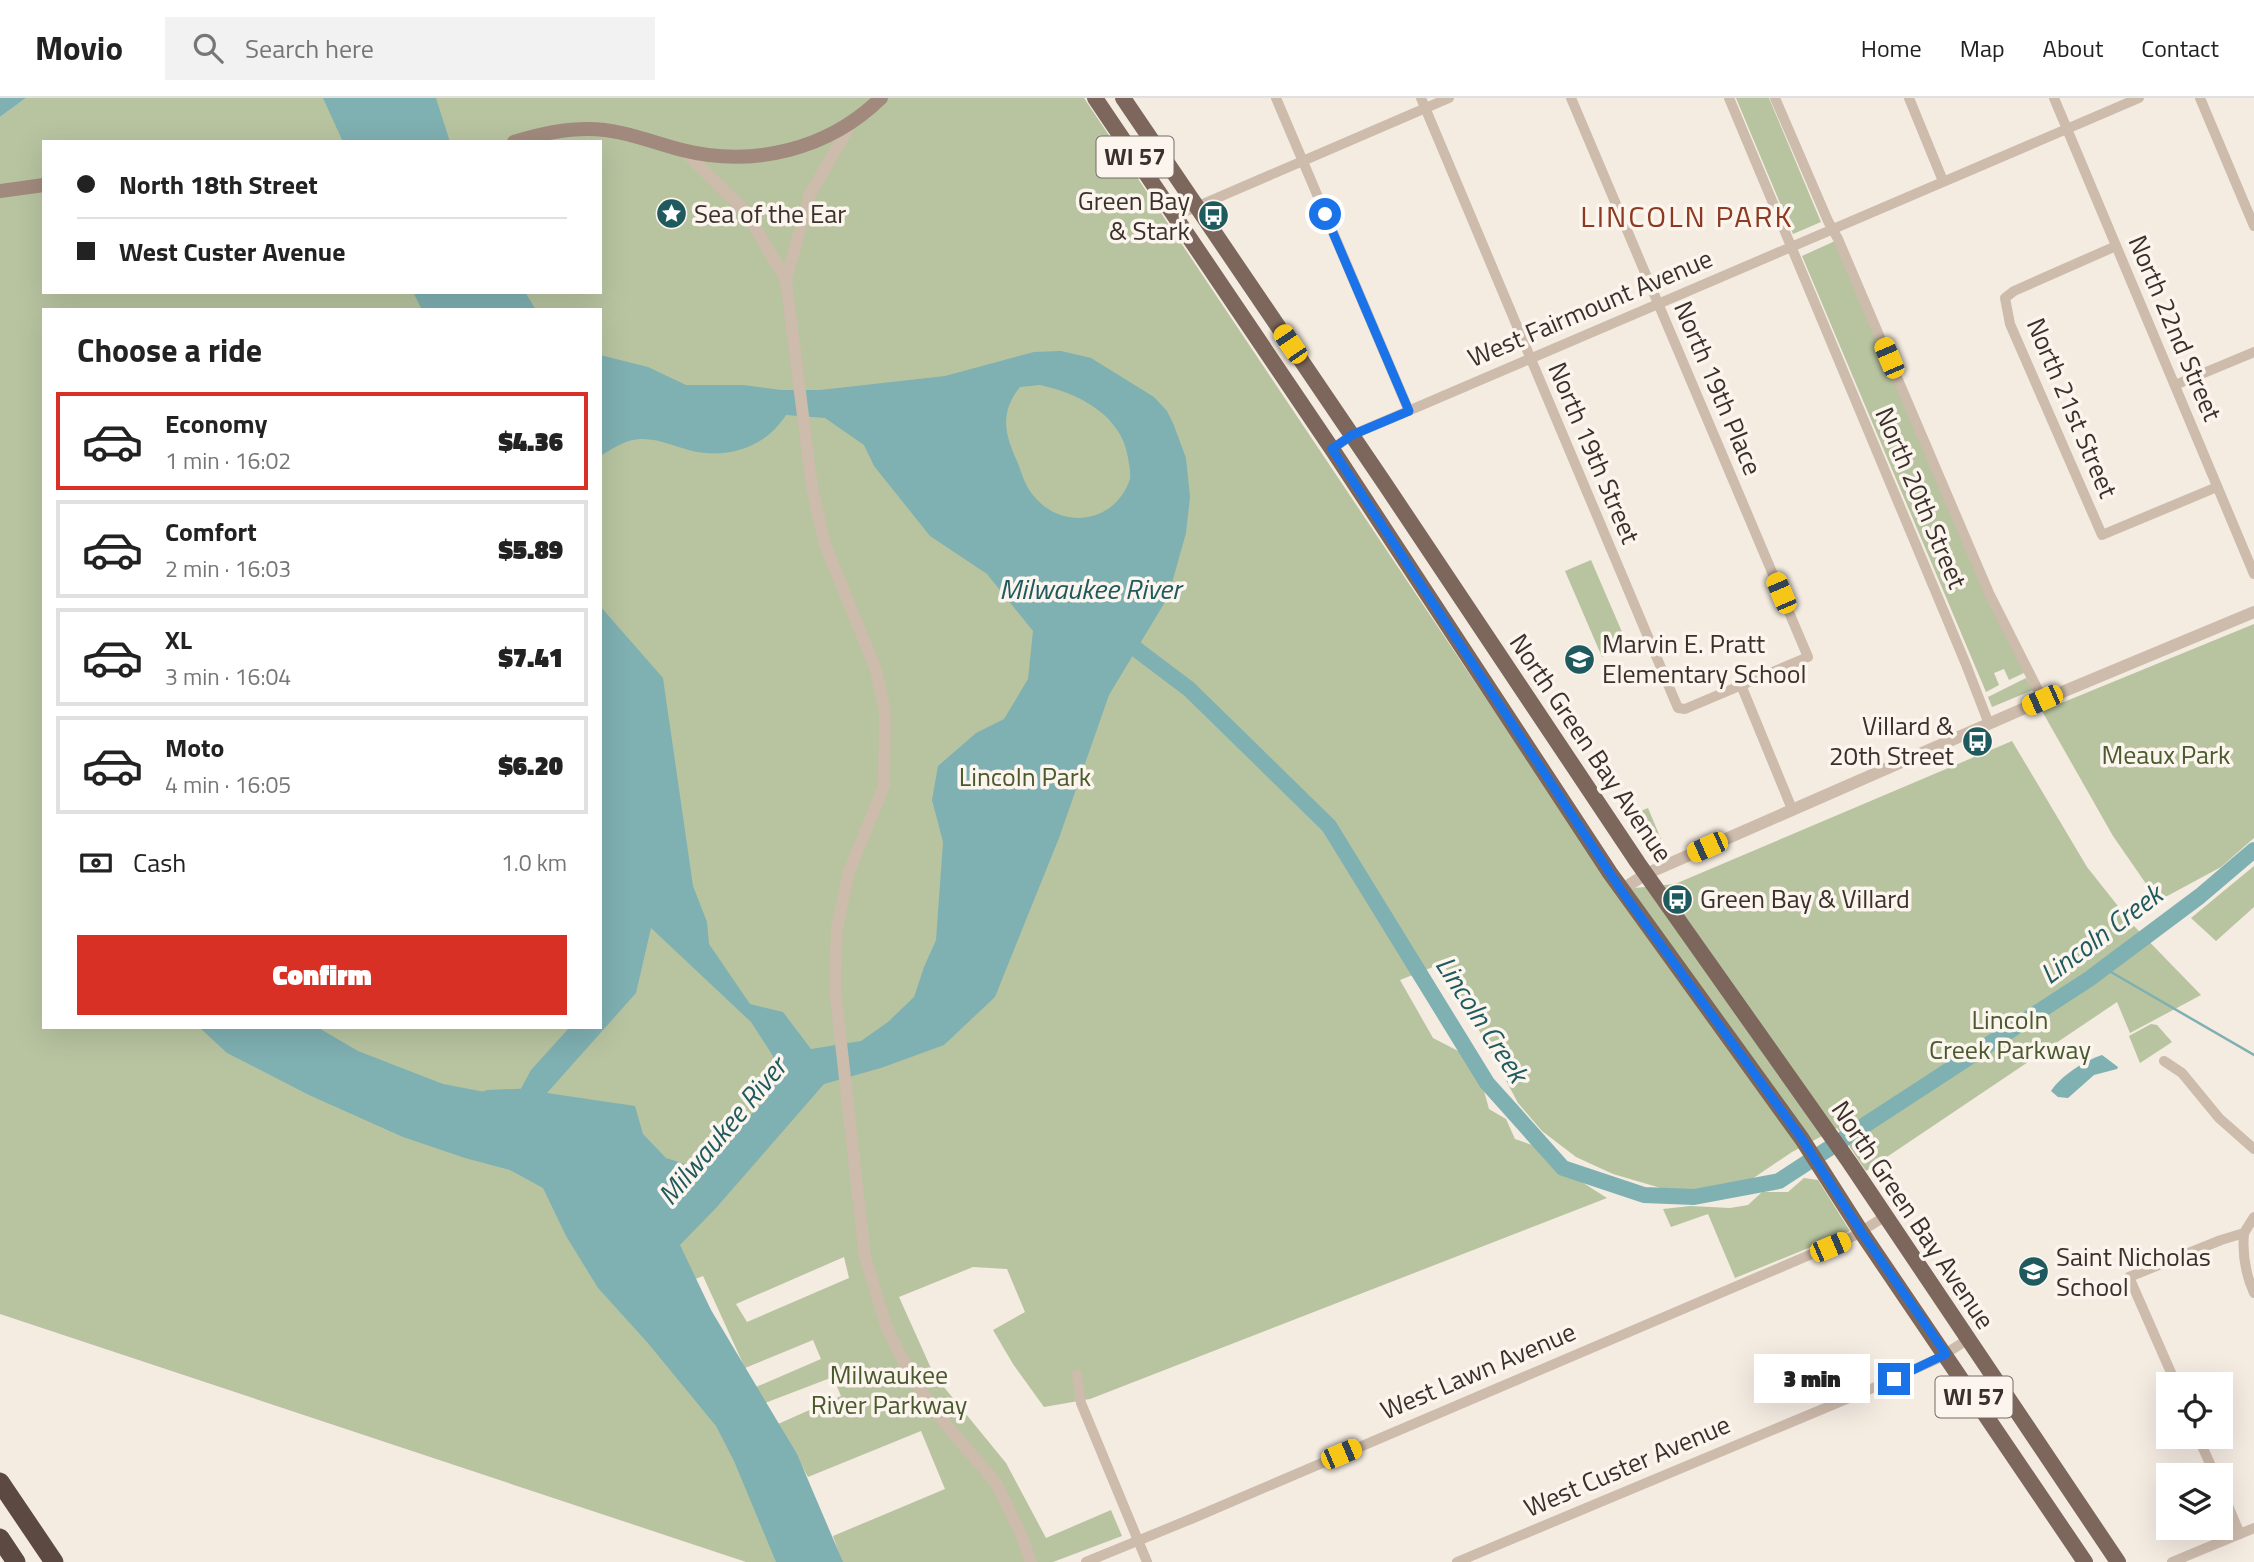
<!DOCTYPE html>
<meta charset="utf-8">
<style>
body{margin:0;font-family:"Titillium Web",sans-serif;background:#f2f2f2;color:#222;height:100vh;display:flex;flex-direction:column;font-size:26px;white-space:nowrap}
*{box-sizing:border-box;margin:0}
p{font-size:23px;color:#767676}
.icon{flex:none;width:38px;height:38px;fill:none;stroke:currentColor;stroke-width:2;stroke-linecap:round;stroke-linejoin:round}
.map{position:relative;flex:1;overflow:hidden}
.panel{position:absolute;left:42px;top:210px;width:560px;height:721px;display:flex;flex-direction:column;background:#fff;border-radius:0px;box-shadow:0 7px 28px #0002}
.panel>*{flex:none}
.hud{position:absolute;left:42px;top:42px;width:560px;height:154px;border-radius:0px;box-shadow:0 7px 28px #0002;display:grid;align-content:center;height:154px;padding:0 35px;background:#fff}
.tools{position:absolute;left:2156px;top:1274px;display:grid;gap:14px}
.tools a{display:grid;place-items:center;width:77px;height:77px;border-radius:0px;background:#fff;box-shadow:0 7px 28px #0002;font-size:35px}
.end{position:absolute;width:32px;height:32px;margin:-16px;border:9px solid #1a73e8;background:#fff;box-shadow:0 0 0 4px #fff}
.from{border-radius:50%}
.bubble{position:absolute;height:49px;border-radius:0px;background:#fff;box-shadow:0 7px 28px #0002;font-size:23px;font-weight:800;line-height:49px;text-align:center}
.car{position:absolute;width:21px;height:42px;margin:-21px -10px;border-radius:9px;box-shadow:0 0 5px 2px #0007;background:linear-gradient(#f5c518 24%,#345 0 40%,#f5c518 0 76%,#345 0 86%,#f5c518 0)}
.hud b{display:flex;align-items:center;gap:24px;height:66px;font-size:26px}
.hud b+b{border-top:2px solid #e0e0e0}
.hud i{width:18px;height:18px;background:#222}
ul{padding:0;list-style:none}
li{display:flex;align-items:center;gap:21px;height:98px;margin:0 14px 10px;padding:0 21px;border:4px solid #e0e0e0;border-radius:0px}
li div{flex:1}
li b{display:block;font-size:26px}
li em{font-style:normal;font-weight:800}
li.active{border-color:#d93025}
li>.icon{width:63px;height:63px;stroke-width:1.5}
h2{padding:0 35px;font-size:32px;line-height:84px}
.pay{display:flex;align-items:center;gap:18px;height:77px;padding:0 35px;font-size:26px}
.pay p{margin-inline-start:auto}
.primary-button{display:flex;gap:14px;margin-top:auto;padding:14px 35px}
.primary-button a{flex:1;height:80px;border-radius:0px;background:#d93025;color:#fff;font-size:28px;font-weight:800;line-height:80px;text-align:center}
header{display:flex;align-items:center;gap:42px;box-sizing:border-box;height:98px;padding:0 35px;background:#fff;border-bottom:2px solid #e0e0e0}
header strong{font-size:33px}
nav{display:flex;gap:38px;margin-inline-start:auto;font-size:24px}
.search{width:490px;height:63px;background:#f2f2f2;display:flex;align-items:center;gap:18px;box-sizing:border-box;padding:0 24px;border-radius:0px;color:#767676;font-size:26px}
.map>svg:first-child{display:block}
</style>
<header>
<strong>Movio</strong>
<div class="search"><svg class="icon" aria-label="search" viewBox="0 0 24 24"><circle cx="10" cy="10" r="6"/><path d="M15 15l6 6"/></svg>Search here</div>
<nav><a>Home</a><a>Map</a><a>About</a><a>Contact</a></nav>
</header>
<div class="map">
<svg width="2254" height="1464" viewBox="0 0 2254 1464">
<rect width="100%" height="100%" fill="#f4ebe1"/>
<g fill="#b8c4a0" fill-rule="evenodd">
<path d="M 26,0 L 1084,0 L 1614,792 L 1675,786 L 2012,643 L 2087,769 L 2133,827 L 2201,897 L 2130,935 L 2117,904 L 1866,1073 L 1837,1030 L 1792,1054 L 1752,1081 L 1718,1092 L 1671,1093 L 1613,1076 L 1576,1059 L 1542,1033 L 1518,1005 L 1443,865 L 1400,882 L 1433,940 L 1462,955 L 1484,993 L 1489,1011 L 1506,1021 L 1515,1041 L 1535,1048 L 1558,1069 L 1607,1100 L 1090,1301 L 1044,1309 L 1013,1266 L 993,1232 L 1025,1214 L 1007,1171 L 973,1169 L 899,1199 L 934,1277 L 1006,1365 L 1046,1440 L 1111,1412 L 1122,1438 L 1053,1464 L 842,1464 L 833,1438 L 945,1391 L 921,1333 L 808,1379 L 778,1326 L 841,1298 L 833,1279 L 765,1305 L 756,1289 L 821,1261 L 813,1242 L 745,1270 L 703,1178 L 693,1182 L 819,1464 L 746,1464 L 0,1216 L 0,19 ZM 44,44 L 600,44 L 600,194 L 44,194 ZM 44,212 L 600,212 L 600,929 L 44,929 ZM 844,1159 L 849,1180 L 747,1224 L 736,1206 Z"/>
<path d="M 1736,0 L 1769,0 L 1821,124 L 1793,136 Z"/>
<path d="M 1835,143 L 2024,575 L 2009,582 L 2004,571 L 1994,575 L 1999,587 L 1986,594 L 1802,158 Z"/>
<path d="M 1591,462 L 1628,548 L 1602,559 L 1565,473 Z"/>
<path d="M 2254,526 L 2254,740 L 2221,769 L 2158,803 L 2113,738 L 2042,613 Z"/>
<path d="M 2026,580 L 2033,592 L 1992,609 L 1988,599 Z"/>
<path d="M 1648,710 L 1663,746 L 1653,750 L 1631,717 Z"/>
<path d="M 2254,768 L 2254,809 L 2216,843 L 2191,820 Z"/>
<path d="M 2151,926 L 2157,927 L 2172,944 L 2140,965 L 2129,938 Z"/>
<path d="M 1804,1080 L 1818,1082 L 1850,1133 L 1735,1180 L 1708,1116 L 1671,1129 L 1663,1111 L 1690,1108 L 1730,1110 L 1748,1107 L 1762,1094 L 1788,1094 Z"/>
</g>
<g fill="#7fb0b2" fill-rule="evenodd">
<path d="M 0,0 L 26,0 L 0,19 Z"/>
<path d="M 323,0 L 436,0 L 450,44 L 343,44 Z"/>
<path d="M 413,194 L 525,194 L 536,212 L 422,212 Z"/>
<path d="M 1061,253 L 1091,260 L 1154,299 L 1167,313 L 1173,325 L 1186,360 L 1190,399 L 1186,435 L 1168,499 L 1109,597 L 1059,740 L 995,899 L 944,947 L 881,970 L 824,986 L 716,1110 L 680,1147 L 711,1212 L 797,1356 L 843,1464 L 776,1464 L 734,1363 L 716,1328 L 647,1244 L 598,1190 L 566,1138 L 543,1090 L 510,1072 L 465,1060 L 403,1039 L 309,997 L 227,955 L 199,929 L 317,929 L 358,953 L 443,986 L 516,1000 L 531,972 L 570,929 L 600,929 L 600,508 L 663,580 L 693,788 L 707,824 L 709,846 L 750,906 L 783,914 L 811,951 L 861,943 L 888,924 L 914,899 L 924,869 L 936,842 L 943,744 L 932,702 L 938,668 L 976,635 L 1004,621 L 1028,581 L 1033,533 L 987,476 L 930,438 L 874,368 L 864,347 L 825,320 L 786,317 C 767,347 733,360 697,354 C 675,350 653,336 629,343 C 619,346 609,353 600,358 L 600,257 L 648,269 L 686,287 L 743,287 L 781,292 L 820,292 L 945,278 L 1034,254 ZM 1040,287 C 1078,295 1122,317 1128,360 C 1129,366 1131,375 1130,381 C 1115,426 1061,433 1033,397 C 1025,388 1021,373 1017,363 C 1004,335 1000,314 1020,289 ZM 651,830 L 751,924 L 773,958 L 771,995 L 701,1071 L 666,1060 L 643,1036 L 635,1008 L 547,995 L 636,895 Z"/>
<path d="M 2102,957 L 2118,969 L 2117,971 L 2094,977 L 2068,1000 L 2058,999 L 2051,993 C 2062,977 2084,963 2102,957 Z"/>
</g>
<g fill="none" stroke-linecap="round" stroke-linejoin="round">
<path stroke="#7fb0b2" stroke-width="2.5" d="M 2104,870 L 2254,957"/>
<g stroke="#7fb0b2" stroke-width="16">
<path d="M 1120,539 L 1189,591 L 1329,728 L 1487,985 L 1563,1070 L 1644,1097 L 1694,1099 L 1779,1083 L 2089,881 L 2200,798 L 2254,752"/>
<path d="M 488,1000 L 538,998"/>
</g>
<g stroke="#cdbbac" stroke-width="10">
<path d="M 1276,0 L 1409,313"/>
<path d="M 1421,0 L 1675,603 L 1678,610 L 1685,611 L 1808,559 L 1571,0"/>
<path d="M 1729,0 L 1965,564 L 1989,626"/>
<path d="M 1775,0 L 1828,123 L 1838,141 L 1989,495 L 2043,602"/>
<path d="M 1909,0 L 1943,83"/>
<path d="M 2054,0 L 2254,476"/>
<path d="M 2200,0 L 2254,128"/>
<path d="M 1175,118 L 1449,0"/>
<path d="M 2116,148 L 2014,193 L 2005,200 L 2010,226 L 2102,437 L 2217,389"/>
<path d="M 2175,287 L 2254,254"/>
<path d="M 1332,351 L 1352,337 L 2139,0"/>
<path d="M 1741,587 L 1792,711"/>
<path d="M 2164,963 L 2182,975 L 2219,1020 L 2254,1051"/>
<path d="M 2244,1135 C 2242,1157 2245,1175 2254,1195"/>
<path d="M 1077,1277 L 1081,1305 L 1147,1464"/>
<path d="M 2176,1286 L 2129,1179 L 2221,1142 L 2244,1135 L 2254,1119"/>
<path d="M 2198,1339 L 2215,1377"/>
<path d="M 2221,1391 L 2240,1436"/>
<path d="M 1086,1464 L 1191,1421 L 1854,1138 L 1884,1119"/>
<path d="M 1457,1464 L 1873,1290 L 1937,1261 L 1967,1242"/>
<path d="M 2172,1464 L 2254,1430"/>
</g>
<g stroke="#cdbbac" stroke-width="12">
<path d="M 850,27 L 810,96 L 786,182 L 812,390 L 825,446 L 876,572 L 885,613 L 884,688 L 849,774 L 837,829 L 835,891 L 865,1159 L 886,1227 L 898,1253 L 921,1293 L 943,1323 L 996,1385 L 1020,1434 L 1031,1464"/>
<path d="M 684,53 L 746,114 L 786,182"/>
<path d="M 1621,792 L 1646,776 L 2043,602 L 2254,514"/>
</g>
<g stroke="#a18a7d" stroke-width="14">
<path d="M 514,44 C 536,37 564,31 588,31 C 621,31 651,44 682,52 C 754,70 829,51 881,0"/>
<path d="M 0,93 L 44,87"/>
</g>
<g stroke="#7d675c" stroke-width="16">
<path d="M 1095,0 L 1332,351 L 1610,775 L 1802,1041 L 1862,1135 L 2085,1464"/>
<path d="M 1123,0 L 1385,386 L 1638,765 L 1850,1065 L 2118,1464"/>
</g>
<g stroke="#5c4a42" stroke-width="19">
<path d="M 0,1384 L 54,1464"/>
<path d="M 0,1440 L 16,1464"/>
</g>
</g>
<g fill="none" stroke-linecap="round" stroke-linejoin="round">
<path stroke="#1a73e8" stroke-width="9" d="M 1325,116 L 1409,313 L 1352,337 L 1332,351 L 1621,792 L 1802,1041 L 1862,1135 L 1946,1256 L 1894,1281"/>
</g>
<defs>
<symbol id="sight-disc" viewBox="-11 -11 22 22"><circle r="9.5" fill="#1f5a5e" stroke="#fbf5ee"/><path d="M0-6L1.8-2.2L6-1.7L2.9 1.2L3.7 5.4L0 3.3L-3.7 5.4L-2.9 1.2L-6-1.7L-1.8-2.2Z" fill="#fff"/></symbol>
<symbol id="bus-disc" viewBox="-11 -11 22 22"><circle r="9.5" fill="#1f5a5e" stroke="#fbf5ee"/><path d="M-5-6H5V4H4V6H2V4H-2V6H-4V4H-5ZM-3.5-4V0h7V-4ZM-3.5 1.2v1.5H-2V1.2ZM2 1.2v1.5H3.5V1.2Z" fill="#fff"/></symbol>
<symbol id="school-disc" viewBox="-11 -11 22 22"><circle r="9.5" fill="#1f5a5e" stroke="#fbf5ee"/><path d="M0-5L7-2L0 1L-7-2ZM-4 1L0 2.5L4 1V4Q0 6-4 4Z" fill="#fff"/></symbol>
</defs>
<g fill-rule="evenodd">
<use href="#sight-disc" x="654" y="98" width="35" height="35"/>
<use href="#bus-disc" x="1196" y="100" width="35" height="35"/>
<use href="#school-disc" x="1562" y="544" width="35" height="35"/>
<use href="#bus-disc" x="1960" y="626" width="35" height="35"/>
<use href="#bus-disc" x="1660" y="784" width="35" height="35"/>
<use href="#school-disc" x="2016" y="1156" width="35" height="35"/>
</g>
<g text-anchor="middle" stroke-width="7" stroke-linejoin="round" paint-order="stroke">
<g fill="#fbf5ee" stroke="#756b66" stroke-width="2">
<rect x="1096.5" y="38.5" width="77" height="41" rx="5"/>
<rect x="1935.5" y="1278.5" width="77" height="41" rx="5"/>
</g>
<g font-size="24" font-weight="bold" fill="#3b302b">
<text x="1135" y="67">WI 57</text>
<text x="1974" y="1307">WI 57</text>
</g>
<g font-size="26" fill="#3b302b" stroke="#fbf5ee" text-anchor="start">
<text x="1190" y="112" text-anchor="end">Green Bay<tspan x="1190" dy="30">&amp; Stark</tspan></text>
<text x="694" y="125">Sea of the Ear</text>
<text x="1602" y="555">Marvin E. Pratt<tspan x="1602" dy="30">Elementary School</tspan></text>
<text x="1954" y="637" text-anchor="end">Villard &amp;<tspan x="1954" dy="30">20th Street</tspan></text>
<text x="1700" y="810">Green Bay &amp; Villard</text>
<text x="2056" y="1168">Saint Nicholas<tspan x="2056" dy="30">School</tspan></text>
</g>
<g font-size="26" fill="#3b302b" stroke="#fbf5ee">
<text transform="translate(1590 210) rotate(-23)" y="9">West Fairmount Avenue</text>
<text transform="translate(2175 230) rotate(67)" y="9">North 22nd Street</text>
<text transform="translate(1718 290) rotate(67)" y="9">North 19th Place</text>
<text transform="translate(2072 310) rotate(67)" y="9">North 21st Street</text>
<text transform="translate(1594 355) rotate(67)" y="9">North 19th Street</text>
<text transform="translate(1921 400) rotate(67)" y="9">North 20th Street</text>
<text transform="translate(1591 650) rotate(56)" y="9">North Green Bay Avenue</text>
<text transform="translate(1913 1117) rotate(56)" y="9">North Green Bay Avenue</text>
<text transform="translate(1478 1273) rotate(-23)" y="9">West Lawn Avenue</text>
<text transform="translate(1627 1368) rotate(-23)" y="9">West Custer Avenue</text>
</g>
<g font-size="26" fill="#4a5a2e" stroke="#fbf5ee">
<text x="2166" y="666">Meaux Park</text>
<text x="1025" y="688">Lincoln Park</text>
<text x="2010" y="931">Lincoln<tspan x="2010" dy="30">Creek Parkway</tspan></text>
<text x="889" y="1286">Milwaukee<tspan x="889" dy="30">River Parkway</tspan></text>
</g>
<g font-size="28" font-style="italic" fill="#1f5a5e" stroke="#fbf5ee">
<text x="1090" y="501">Milwaukee River</text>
<text transform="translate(2101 836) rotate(-37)" y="10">Lincoln Creek</text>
<text transform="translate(1482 921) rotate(57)" y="10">Lincoln Creek</text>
<text transform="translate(722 1033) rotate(-50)" y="10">Milwaukee River</text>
</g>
<g font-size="30" letter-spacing="2" fill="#8c3b22" stroke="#fbf5ee">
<text x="1687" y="129">LINCOLN PARK</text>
</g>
</g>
</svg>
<div class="tools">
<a><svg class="icon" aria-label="locate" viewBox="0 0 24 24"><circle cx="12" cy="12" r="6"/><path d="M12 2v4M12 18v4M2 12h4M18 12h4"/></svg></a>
<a><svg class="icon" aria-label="layers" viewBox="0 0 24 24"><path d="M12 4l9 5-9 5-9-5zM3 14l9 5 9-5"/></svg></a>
</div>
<i class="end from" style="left:1325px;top:116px"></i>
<i class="end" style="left:1894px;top:1281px"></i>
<div class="bubble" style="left:1754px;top:1256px;width:116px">3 min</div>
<i class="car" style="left:1290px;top:246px;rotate:326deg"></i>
<i class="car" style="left:1889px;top:260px;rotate:337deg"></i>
<i class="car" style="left:1781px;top:495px;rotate:337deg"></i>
<i class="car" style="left:2042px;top:602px;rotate:246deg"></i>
<i class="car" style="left:1707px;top:749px;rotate:246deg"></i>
<i class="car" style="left:1830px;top:1149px;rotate:67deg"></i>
<i class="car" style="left:1341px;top:1356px;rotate:67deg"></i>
<div class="hud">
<b><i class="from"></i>North 18th Street</b>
<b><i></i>West Custer Avenue</b>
</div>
<section class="panel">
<h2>Choose a ride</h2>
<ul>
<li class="active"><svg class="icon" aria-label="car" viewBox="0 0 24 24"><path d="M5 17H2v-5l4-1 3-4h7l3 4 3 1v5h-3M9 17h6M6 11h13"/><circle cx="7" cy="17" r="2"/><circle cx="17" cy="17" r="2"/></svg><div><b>Economy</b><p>1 min · 16:02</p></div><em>$4.36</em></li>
<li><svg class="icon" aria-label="car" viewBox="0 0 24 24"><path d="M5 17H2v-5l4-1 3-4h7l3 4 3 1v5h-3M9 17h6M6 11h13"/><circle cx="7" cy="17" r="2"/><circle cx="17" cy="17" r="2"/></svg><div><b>Comfort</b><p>2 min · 16:03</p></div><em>$5.89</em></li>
<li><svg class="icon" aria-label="car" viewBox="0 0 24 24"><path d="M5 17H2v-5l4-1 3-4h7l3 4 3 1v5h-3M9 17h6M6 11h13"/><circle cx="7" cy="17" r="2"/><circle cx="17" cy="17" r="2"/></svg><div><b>XL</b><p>3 min · 16:04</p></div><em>$7.41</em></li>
<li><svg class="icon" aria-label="car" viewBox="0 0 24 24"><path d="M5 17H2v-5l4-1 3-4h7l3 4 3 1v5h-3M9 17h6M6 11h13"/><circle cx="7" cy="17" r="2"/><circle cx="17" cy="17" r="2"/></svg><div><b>Moto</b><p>4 min · 16:05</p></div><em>$6.20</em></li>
</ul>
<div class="pay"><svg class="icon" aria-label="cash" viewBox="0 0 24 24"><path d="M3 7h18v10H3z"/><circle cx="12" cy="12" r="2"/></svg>Cash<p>1.0 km</p></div>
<div class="primary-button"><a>Confirm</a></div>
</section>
</div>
